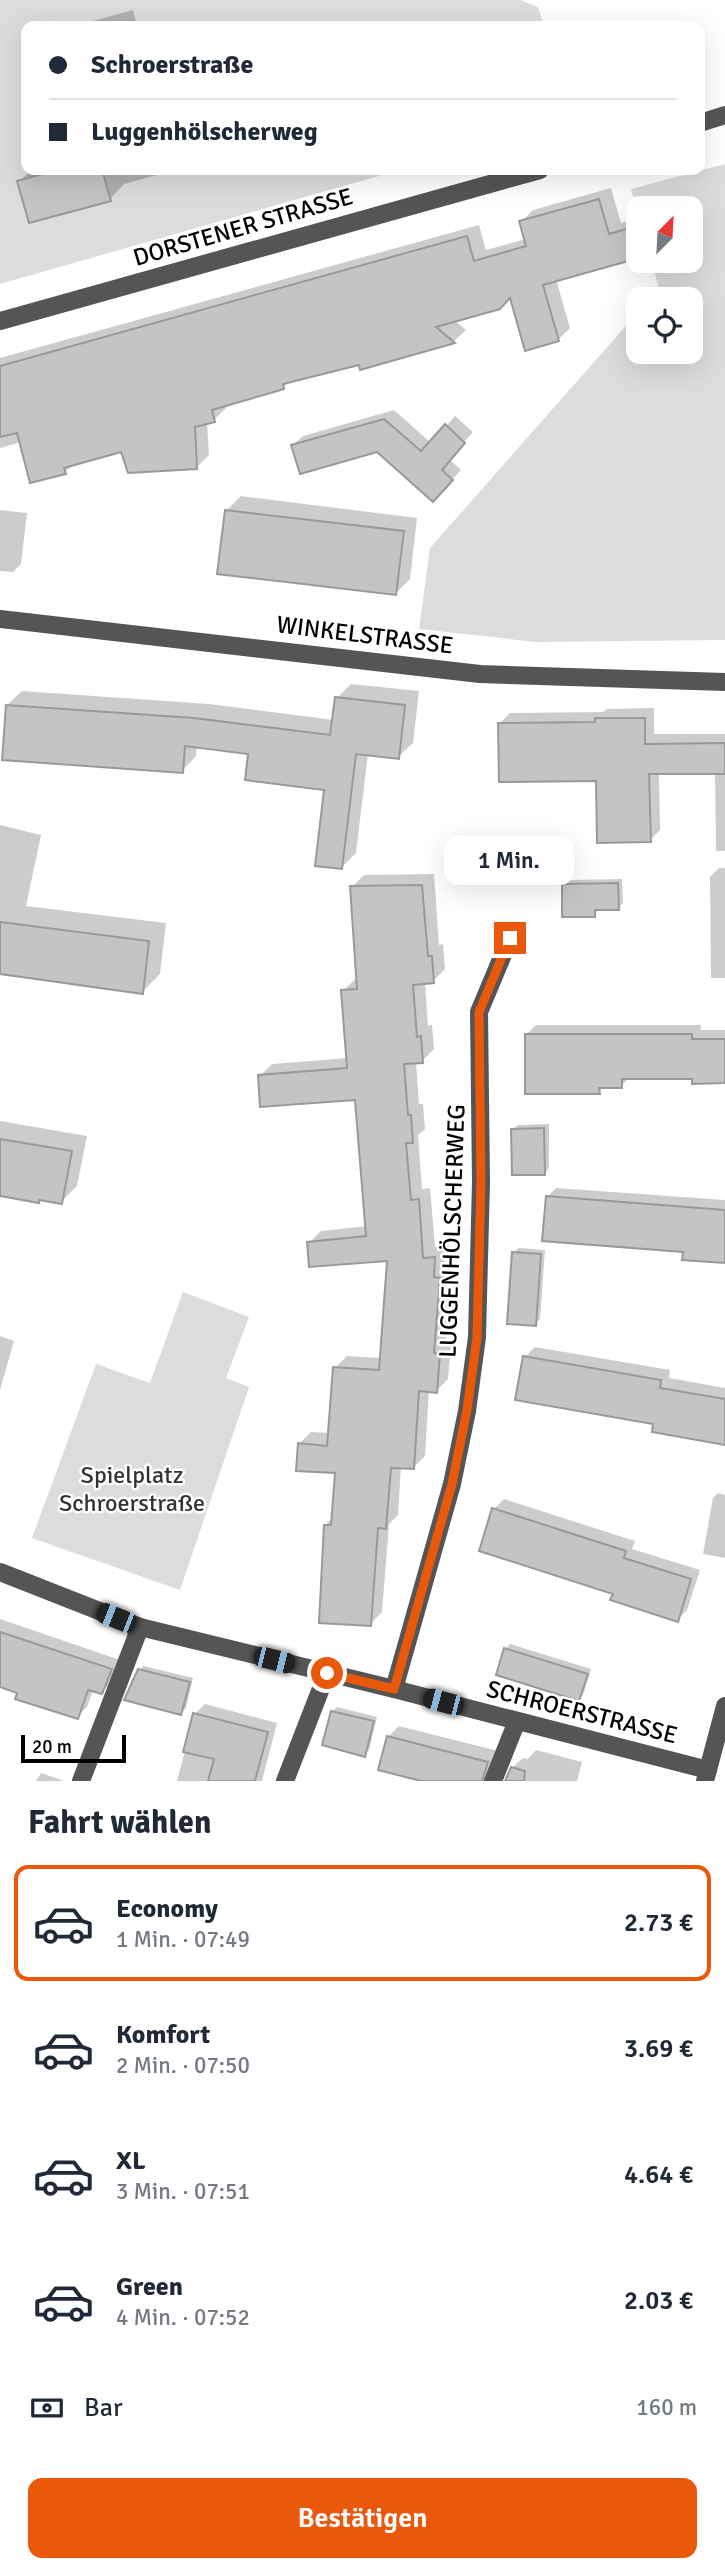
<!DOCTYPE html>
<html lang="de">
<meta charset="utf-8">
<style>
body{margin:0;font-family:Signika,sans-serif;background:#f2f2f3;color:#1f2937;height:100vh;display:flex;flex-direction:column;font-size:26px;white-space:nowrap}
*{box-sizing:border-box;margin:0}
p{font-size:23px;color:#747a83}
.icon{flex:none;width:38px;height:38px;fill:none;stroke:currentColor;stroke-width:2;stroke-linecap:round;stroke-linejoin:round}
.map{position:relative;height:1781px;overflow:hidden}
.drawer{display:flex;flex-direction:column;background:#fff;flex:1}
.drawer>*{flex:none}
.hud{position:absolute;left:21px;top:21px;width:684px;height:154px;border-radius:14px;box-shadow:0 7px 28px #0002;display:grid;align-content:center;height:154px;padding:0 28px;background:#fff}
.needle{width:46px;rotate:24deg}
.controls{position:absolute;left:626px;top:196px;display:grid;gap:14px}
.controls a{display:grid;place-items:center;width:77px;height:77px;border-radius:14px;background:#fff;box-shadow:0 7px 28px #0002;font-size:35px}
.scale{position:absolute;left:21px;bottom:18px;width:105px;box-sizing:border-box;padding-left:7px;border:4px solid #000;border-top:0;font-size:19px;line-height:24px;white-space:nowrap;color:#000;-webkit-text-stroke:5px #fff;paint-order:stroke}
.end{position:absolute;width:32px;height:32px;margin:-16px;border:9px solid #ea580c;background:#fff;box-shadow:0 0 0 4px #fff}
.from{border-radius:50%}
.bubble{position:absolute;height:49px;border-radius:14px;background:#fff;box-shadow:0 7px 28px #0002;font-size:23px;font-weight:600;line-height:49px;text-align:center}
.car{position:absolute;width:21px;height:42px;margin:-21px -10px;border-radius:9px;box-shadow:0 0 5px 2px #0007;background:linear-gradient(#222 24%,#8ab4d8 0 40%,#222 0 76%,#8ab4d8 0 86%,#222 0)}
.hud b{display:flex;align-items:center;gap:24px;height:66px;font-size:26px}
.hud b+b{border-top:2px solid #e0e1e3}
.hud i{width:18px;height:18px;background:#1f2937}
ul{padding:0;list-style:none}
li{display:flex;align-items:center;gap:21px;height:116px;margin:0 14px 10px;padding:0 14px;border:4px solid transparent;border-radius:14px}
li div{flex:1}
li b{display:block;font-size:26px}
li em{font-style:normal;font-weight:600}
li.current{border-color:#ea580c}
li>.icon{width:63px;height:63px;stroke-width:1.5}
h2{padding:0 28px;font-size:32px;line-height:84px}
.pay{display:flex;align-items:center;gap:18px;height:77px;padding:0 28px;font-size:26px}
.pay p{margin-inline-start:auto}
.action{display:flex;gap:14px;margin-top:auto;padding:14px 28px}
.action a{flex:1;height:80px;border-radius:14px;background:#ea580c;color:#fff;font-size:28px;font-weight:600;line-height:80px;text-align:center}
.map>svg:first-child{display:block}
</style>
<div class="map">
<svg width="725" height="1781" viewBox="0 0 725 1781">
<rect width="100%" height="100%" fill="#fff"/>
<g fill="#dcdcdc">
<path d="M 0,0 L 520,0 L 538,7 L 544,26 L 26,26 L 26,170 L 400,170 L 0,284 Z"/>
<path d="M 725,164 L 725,640 L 536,642 L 419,629 L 430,548 L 639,311 L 639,352 L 691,352 L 691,299 L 649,299 L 659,288 L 651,261 L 691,261 L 691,208 L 639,208 L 639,218 L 631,189 Z"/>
<path d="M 183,1292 L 249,1317 L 226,1378 L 249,1387 L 180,1590 L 32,1538 L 96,1364 L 150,1383 Z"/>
</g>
<g fill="#0003">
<path d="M 133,10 L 137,26 L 88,26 L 93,21 Z"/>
<path d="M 31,170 L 164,170 L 160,174 L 124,184 L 110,199 L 19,182 Z"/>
<path d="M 611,188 L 621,223 L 639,218 L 639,256 L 556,279 L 570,328 L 558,340 L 511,296 L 454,320 L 466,330 L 454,341 L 362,367 L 360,362 L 291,380 L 283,388 L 225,405 L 226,408 L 214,420 L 207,422 L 209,455 L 197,467 L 123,450 L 75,463 L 65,472 L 21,442 L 0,448 L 0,358 L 479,225 L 486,250 L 526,239 L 521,222 L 533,210 Z"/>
<path d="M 394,410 L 431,443 L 455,416 L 473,432 L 449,459 L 461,470 L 442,491 L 377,450 L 293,445 L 303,436 Z"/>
<path d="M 241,496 L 417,518 L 410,579 L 396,593 L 226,511 Z"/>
<path d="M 0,510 L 27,513 L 21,564 L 13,572 L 0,571 Z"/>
<path d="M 351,684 L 419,691 L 413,743 L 398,757 L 368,753 L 356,853 L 342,867 L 326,788 L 250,752 L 197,746 L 196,756 L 182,771 L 7,705 L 22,691 L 209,704 L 334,720 L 337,698 Z"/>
<path d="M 654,708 L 654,734 L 725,734 L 725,851 L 716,851 L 715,773 L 659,773 L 660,830 L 650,840 L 598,780 L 500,723 L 510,713 L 603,712 L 607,709 Z"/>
<path d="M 0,825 L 41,835 L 26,906 L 166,923 L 160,974 L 142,992 L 0,975 Z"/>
<path d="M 719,868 L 725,868 L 725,978 L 711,978 L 710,877 Z"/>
<path d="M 434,874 L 439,945 L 443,944 L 445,969 L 433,981 L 425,982 L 428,1026 L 432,1025 L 434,1049 L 422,1061 L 416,1062 L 419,1104 L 423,1104 L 425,1129 L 418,1135 L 422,1189 L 430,1188 L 435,1247 L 446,1246 L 445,1265 L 451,1266 L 446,1341 L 451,1342 L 448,1379 L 436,1391 L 429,1390 L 425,1456 L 413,1468 L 401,1467 L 398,1515 L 389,1524 L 382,1612 L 370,1624 L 325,1525 L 333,1517 L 337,1472 L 299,1444 L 311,1432 L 330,1433 L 335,1368 L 347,1356 L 381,1358 L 388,1259 L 309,1243 L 321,1231 L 367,1226 L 356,1098 L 260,1076 L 272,1064 L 348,1058 L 343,991 L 355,979 L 358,979 L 352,887 L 364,875 Z"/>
<path d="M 622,879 L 623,903 L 618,908 L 599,908 L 594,915 L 564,885 L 568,880 Z"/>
<path d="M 536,1025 L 701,1025 L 701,1030 L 725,1030 L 725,1082 L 694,1077 L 630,1077 L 621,1086 L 605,1086 L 599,1092 L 526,1035 Z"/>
<path d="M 0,1121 L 87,1136 L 77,1186 L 61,1202 L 43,1199 L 38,1204 L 0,1196 Z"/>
<path d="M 549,1124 L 549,1168 L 545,1173 L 513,1129 L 518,1125 Z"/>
<path d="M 556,1188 L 725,1200 L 725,1261 L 685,1250 L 547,1197 Z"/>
<path d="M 519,1248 L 545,1250 L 540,1319 L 535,1324 L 514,1252 Z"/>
<path d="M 0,1336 L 14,1341 L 0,1390 Z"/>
<path d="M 535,1347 L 670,1370 L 669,1378 L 725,1388 L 725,1443 L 525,1357 Z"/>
<path d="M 718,1493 L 725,1495 L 725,1558 L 703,1554 L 713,1498 Z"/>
<path d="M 504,1499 L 635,1541 L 632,1549 L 700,1570 L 687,1610 L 677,1620 L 494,1509 Z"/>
<path d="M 0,1619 L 120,1660 L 112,1682 L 102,1692 L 93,1690 L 87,1707 L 77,1717 L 0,1686 Z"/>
<path d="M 510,1644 L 591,1669 L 583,1695 L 578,1699 L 506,1649 Z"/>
<path d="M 144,1666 L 193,1678 L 186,1708 L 181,1713 L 139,1670 Z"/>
<path d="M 205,1704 L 277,1723 L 262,1781 L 177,1781 L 195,1714 Z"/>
<path d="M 337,1707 L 377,1717 L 369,1750 L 364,1755 L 332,1712 Z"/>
<path d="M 399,1726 L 498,1751 L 500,1781 L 429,1781 L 380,1769 L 388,1737 Z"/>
<path d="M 536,1750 L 582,1762 L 577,1781 L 505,1781 L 512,1768 L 523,1758 L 528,1759 Z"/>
<path d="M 41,1773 L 64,1781 L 36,1781 Z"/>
</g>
<g fill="#c4c4c4" stroke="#999" stroke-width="2">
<path d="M 58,170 L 102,170 L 111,201 L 29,223 L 17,181 Z"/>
<path d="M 599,199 L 609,234 L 639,225 L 639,258 L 543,285 L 559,341 L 525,351 L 510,298 L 500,309 L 436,327 L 455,343 L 360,370 L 359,365 L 283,384 L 284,389 L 212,410 L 215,422 L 195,427 L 197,469 L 128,473 L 121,452 L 64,468 L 66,474 L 30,483 L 17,433 L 0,437 L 0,366 L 467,236 L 474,261 L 526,246 L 519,221 Z"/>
<path d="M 384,419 L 421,451 L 445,424 L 465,443 L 442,470 L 453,480 L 433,502 L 377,452 L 300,474 L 291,445 Z"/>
<path d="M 225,510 L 404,531 L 396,595 L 217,574 Z"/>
<path d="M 335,697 L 405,705 L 399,759 L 356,754 L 342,869 L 315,866 L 324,790 L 245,780 L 248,754 L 185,746 L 183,773 L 2,760 L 6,705 L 194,718 L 330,735 Z"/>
<path d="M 595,718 L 645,718 L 645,744 L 725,743 L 725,774 L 649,774 L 651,842 L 597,843 L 596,781 L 499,782 L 498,723 L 595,722 Z"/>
<path d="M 618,883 L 619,910 L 595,910 L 595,917 L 562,917 L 562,884 Z"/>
<path d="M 422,885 L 428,956 L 432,956 L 434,983 L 413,985 L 417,1037 L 421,1036 L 423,1063 L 404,1064 L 408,1115 L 411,1115 L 413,1143 L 406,1143 L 411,1200 L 419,1199 L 423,1258 L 435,1257 L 434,1277 L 440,1278 L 434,1353 L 440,1353 L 437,1393 L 419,1391 L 414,1469 L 391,1468 L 386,1529 L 378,1528 L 371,1626 L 319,1623 L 324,1525 L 331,1525 L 335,1473 L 296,1471 L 298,1443 L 327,1446 L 333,1367 L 379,1370 L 387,1261 L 309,1267 L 307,1242 L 366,1236 L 355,1100 L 260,1107 L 258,1075 L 347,1068 L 341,990 L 357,989 L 350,886 Z"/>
<path d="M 0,922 L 149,941 L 143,994 L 0,974 Z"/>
<path d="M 525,1034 L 692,1034 L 692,1039 L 725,1039 L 725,1083 L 692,1084 L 692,1079 L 622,1079 L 622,1088 L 599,1088 L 600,1094 L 525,1094 Z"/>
<path d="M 544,1128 L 545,1175 L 512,1175 L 511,1129 Z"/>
<path d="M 0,1139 L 72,1151 L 62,1204 L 39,1200 L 39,1203 L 0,1196 Z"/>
<path d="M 546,1196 L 725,1210 L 725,1263 L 682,1260 L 683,1252 L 542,1241 Z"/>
<path d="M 512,1252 L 541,1254 L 536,1326 L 507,1324 Z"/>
<path d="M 523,1356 L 661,1380 L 660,1388 L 725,1399 L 725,1445 L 652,1432 L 653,1424 L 515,1400 Z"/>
<path d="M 492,1508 L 626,1551 L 624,1558 L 691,1579 L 678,1622 L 610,1600 L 613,1594 L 479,1551 Z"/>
<path d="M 0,1632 L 112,1669 L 102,1694 L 88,1690 L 78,1719 L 15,1699 L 17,1693 L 0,1687 Z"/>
<path d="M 504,1648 L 588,1674 L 579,1701 L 496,1675 Z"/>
<path d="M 138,1669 L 190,1682 L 181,1715 L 124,1700 Z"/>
<path d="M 331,1711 L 374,1721 L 365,1757 L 322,1745 Z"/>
<path d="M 193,1713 L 268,1732 L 255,1781 L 208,1781 L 214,1759 L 183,1752 Z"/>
<path d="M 387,1736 L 488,1762 L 482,1781 L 421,1781 L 378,1770 Z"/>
<path d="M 511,1767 L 525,1771 L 524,1781 L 505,1781 Z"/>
</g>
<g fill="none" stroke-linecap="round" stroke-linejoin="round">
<g stroke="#555" stroke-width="18">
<path d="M 700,123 L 725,115"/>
<path d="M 0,321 L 540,170"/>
<path d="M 0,619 L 480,674 L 725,682"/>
<path d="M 0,1572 L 140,1627 L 394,1689 L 708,1770"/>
<path d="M 394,1689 L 452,1484 L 467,1411 L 477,1337 L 481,1182 L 479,1012 L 510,938"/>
<path d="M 81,1781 L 140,1627"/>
<path d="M 285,1781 L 327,1673"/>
<path d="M 493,1781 L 517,1721"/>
<path d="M 705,1781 L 725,1706"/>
</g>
</g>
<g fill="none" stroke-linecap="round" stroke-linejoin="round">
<path stroke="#ea580c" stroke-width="9" d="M 327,1673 L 394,1689 L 452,1484 L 467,1410 L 477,1337 L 481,1182 L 479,1012 L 510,938"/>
</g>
<g text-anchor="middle" stroke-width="5" stroke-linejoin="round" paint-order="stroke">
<g font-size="24" fill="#000" stroke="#fff">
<text transform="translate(243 227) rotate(-16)" y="8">DORSTENER STRASSE</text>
<text transform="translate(365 635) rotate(7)" y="8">WINKELSTRASSE</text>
<text transform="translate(452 1231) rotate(-88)" y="8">LUGGENHÖLSCHERWEG</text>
<text transform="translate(582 1712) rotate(14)" y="8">SCHROERSTRASSE</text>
</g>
<g font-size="24" fill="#333" stroke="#fff">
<text x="132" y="1483">Spielplatz<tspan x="132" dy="28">Schroerstraße</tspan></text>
</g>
</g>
</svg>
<div class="controls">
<a><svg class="needle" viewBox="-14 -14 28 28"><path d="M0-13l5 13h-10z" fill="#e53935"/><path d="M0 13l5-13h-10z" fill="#747a83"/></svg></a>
<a><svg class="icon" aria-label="locate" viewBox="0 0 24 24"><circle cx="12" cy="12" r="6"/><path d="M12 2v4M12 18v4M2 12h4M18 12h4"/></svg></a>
</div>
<div class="scale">20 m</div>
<i class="end from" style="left:327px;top:1673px"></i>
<i class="end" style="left:510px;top:938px"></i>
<div class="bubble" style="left:444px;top:836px;width:130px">1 Min.</div>
<i class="car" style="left:116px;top:1618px;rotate:292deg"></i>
<i class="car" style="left:274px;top:1660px;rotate:104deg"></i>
<i class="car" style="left:443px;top:1702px;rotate:285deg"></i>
<div class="hud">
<b><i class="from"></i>Schroerstraße</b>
<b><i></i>Luggenhölscherweg</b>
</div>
</div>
<section class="drawer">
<h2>Fahrt wählen</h2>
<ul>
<li class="current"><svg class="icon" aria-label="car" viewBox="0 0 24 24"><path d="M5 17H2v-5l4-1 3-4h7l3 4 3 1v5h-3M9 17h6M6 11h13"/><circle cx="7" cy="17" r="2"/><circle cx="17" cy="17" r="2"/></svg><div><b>Economy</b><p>1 Min. · 07:49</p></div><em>2.73 €</em></li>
<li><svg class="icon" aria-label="car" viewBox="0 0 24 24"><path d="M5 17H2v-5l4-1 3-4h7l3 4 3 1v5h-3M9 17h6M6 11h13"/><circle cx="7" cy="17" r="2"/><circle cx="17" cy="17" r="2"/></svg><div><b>Komfort</b><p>2 Min. · 07:50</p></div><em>3.69 €</em></li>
<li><svg class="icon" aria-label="car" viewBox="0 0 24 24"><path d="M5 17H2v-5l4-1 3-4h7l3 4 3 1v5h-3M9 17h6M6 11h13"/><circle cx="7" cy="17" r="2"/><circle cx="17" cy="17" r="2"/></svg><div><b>XL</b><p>3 Min. · 07:51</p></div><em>4.64 €</em></li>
<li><svg class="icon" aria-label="car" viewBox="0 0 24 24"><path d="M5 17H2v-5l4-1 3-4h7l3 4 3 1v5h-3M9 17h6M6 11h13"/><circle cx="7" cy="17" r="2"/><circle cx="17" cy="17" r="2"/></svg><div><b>Green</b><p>4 Min. · 07:52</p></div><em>2.03 €</em></li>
</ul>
<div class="pay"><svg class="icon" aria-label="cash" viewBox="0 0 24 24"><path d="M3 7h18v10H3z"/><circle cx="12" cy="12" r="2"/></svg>Bar<p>160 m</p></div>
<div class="action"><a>Bestätigen</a></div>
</section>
